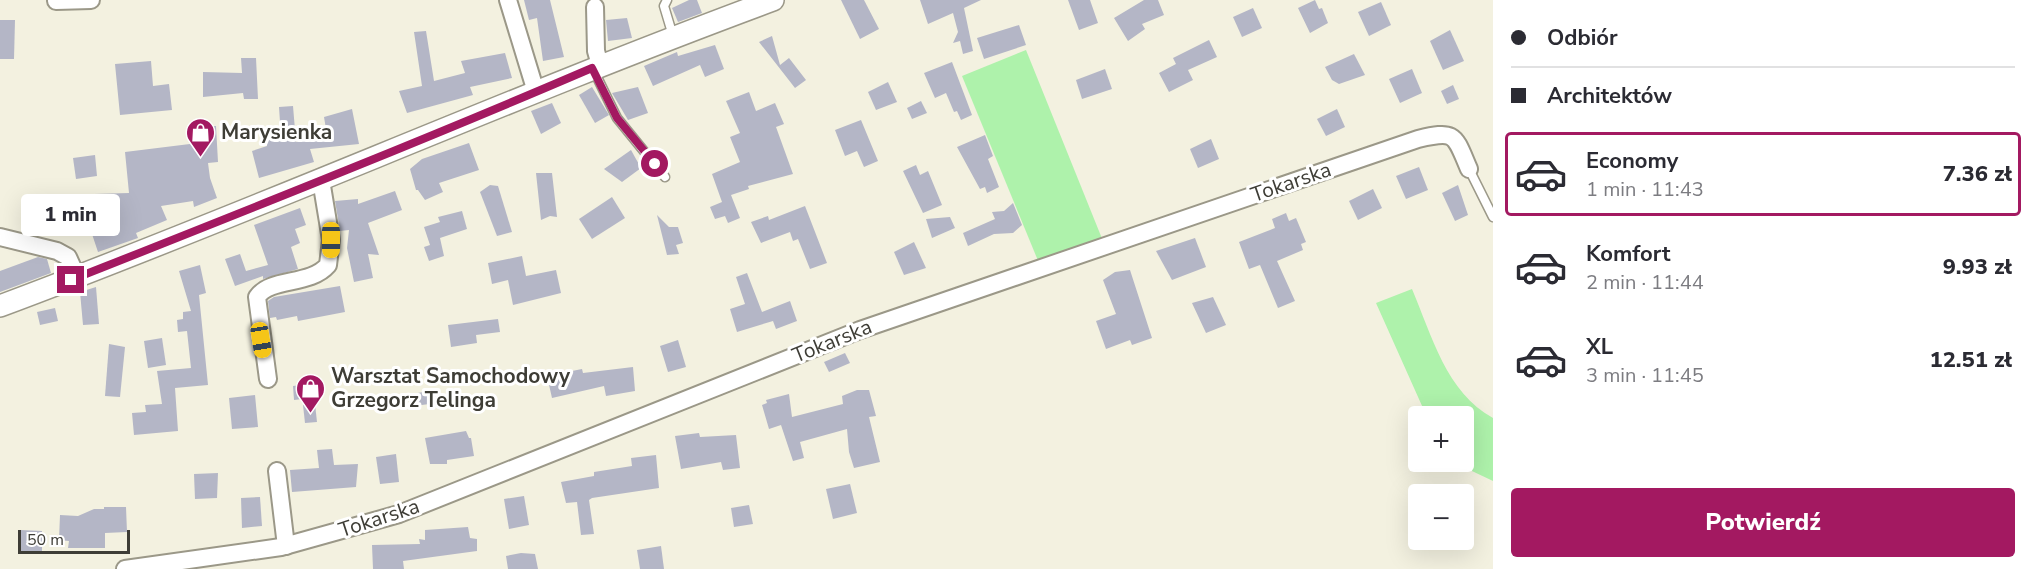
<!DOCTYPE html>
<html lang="pl">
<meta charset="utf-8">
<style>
body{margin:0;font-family:"Nunito Sans",sans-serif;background:#f7f7f7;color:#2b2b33;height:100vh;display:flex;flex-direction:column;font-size:22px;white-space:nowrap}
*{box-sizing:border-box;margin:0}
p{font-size:20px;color:#7c7c81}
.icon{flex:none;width:33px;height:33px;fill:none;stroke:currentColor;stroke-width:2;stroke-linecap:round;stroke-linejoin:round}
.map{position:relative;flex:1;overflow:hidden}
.panel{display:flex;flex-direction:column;background:#fff;width:540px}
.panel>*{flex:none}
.banner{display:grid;align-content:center;height:132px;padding:0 18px;background:#fff}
.fabs{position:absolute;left:1408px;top:406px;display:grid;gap:12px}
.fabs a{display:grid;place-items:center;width:66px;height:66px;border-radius:6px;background:#fff;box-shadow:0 6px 24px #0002;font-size:30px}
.scale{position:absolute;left:18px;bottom:15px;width:112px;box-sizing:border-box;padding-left:6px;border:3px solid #3e3d36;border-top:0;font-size:16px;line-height:21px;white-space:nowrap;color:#3e3d36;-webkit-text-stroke:4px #fff;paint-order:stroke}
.end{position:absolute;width:27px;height:27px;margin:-14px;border:8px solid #a31961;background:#fff;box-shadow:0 0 0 3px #fff}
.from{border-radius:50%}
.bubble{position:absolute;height:42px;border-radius:6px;background:#fff;box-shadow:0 6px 24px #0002;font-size:20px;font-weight:800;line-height:42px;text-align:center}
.car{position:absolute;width:18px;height:36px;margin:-18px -9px;border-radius:8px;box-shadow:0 0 4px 2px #0007;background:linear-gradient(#f5c518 24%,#345 0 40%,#f5c518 0 76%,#345 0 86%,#f5c518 0)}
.banner b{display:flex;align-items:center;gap:21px;height:57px;font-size:22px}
.banner b+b{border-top:2px solid #e1e1e2}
.banner i{width:15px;height:15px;background:#2b2b33}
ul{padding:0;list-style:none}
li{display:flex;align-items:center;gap:18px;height:84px;margin:0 12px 9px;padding:0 6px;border:3px solid transparent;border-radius:6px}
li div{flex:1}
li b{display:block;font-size:22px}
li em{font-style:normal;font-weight:800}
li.active{border-color:#a31961}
li>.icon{width:54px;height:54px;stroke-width:1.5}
.button{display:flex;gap:12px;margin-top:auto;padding:12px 18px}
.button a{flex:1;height:69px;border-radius:6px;background:#a31961;color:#fff;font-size:24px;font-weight:800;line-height:69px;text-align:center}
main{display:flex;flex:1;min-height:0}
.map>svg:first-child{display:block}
</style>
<main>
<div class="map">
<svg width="1493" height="569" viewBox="0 0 1493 569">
<rect width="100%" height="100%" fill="#f3f1e0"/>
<g fill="#aef2ab">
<path d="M 1026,50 L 1105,246 L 1041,268 L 962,76 Z"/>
<path d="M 1412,289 C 1432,336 1446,392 1493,418 L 1493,481 L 1453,462 L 1464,462 L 1464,417 L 1427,417 L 1376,303 Z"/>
</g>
<g fill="#b4b6c6">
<path d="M 524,0 L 550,0 L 564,57 L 543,61 L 537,18 L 529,20 Z"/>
<path d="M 689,0 L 697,0 L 702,13 L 678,22 L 672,8 Z"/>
<path d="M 841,0 L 864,0 L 879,29 L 860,39 Z"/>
<path d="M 920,0 L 981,0 L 964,8 L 973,51 L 963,54 L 960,41 L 953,43 L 958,32 L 953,13 L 928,24 Z"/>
<path d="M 1068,0 L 1090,0 L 1098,23 L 1079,30 Z"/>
<path d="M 1144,0 L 1158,0 L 1164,15 L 1142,24 L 1145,29 L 1128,41 L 1114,18 Z"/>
<path d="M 1315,0 L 1319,9 L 1322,8 L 1328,23 L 1310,33 L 1298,8 Z"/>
<path d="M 1381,2 L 1391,25 L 1369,36 L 1358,12 Z"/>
<path d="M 1253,8 L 1262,28 L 1242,37 L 1233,17 Z"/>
<path d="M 627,18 L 632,38 L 608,41 L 606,20 Z"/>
<path d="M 0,20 L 15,20 L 14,59 L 0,59 Z"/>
<path d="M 1019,25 L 1026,45 L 984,59 L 977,38 Z"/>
<path d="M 1450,30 L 1464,61 L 1443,70 L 1430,41 Z"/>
<path d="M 426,31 L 434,81 L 465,73 L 461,61 L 505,53 L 512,78 L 470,87 L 473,95 L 407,113 L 399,91 L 422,86 L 414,32 Z"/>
<path d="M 772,36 L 780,65 L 789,58 L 806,80 L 795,88 L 759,42 Z"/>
<path d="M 1209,40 L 1217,57 L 1188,70 L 1193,80 L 1169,92 L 1159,73 L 1176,64 L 1173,58 Z"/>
<path d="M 715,45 L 724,69 L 705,77 L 700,65 L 653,86 L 644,66 L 677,52 L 678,56 Z"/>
<path d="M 1354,54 L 1365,75 L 1339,84 L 1332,80 L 1325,67 Z"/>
<path d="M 241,58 L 256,58 L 258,99 L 244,99 L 243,93 L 203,97 L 203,72 L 242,73 Z"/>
<path d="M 151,61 L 153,86 L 169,84 L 172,110 L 120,115 L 115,64 Z"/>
<path d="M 952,62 L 972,115 L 961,120 L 957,111 L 954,112 L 946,93 L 935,98 L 924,73 Z"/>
<path d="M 1105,69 L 1112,89 L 1082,99 L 1076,80 Z"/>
<path d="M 1412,69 L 1422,93 L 1400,103 L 1389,79 Z"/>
<path d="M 888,82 L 897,102 L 876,110 L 868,92 Z"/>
<path d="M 1453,85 L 1459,99 L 1447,104 L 1441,91 Z"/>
<path d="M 592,87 L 609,115 L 595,123 L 579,95 Z"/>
<path d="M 638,87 L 648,113 L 628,120 L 612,93 Z"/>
<path d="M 749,92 L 756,111 L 775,103 L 784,124 L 776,127 L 793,174 L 748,186 L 749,189 L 731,195 L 740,218 L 728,223 L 725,216 L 715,219 L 710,207 L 722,202 L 712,174 L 740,162 L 730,137 L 740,133 L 726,101 Z"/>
<path d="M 921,101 L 927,113 L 912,119 L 907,108 Z"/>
<path d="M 552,103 L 561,123 L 541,134 L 531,111 Z"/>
<path d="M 293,106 L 296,142 L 327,135 L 324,117 L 352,109 L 359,144 L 310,149 L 314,162 L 259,178 L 252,151 L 267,146 L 267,139 L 281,137 L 279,107 Z"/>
<path d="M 1337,109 L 1345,127 L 1326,136 L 1317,119 Z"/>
<path d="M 861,120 L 878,161 L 864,167 L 857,151 L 845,156 L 835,130 Z"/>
<path d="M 216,126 L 218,162 L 208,163 L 210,178 L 217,198 L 194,207 L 193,201 L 161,206 L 167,220 L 136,233 L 138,238 L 98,252 L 91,231 L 102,228 L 94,194 L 129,193 L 125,152 L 198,143 L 196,127 Z"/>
<path d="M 985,135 L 993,156 L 988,159 L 999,187 L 987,193 L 985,187 L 980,189 L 957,147 Z"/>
<path d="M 1211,139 L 1219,159 L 1198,168 L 1190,149 Z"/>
<path d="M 469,143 L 479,170 L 439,183 L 443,192 L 425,200 L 418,190 L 416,190 L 410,169 L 422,159 Z"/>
<path d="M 631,150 L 641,168 L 622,182 L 604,169 Z"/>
<path d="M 95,155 L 97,176 L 76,179 L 73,158 Z"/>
<path d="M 916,165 L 920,175 L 928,171 L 942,205 L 923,213 L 903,171 Z"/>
<path d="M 1419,167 L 1428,190 L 1406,199 L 1396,176 Z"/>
<path d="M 536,173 L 552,173 L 557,217 L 550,216 L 541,220 Z"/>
<path d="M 490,185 L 498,186 L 512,232 L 497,236 L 480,192 Z"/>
<path d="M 1458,185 L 1468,215 L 1455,221 L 1442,193 Z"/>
<path d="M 1373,189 L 1382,208 L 1358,220 L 1349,201 Z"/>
<path d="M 395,191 L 402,210 L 368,223 L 379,255 L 368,254 L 373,278 L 354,282 L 347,248 L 349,230 L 340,231 L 335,201 L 358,199 L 358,204 Z"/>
<path d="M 50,194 L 51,201 L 58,200 L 60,213 L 52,214 L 52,223 L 29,225 L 27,196 Z"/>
<path d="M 612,197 L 625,218 L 592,239 L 579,219 Z"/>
<path d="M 1013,203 L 1022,225 L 1013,233 L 994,234 L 968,246 L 963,233 L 995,219 L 992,212 L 1004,211 Z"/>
<path d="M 805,206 L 827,263 L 810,269 L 798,239 L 793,241 L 790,232 L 761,243 L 751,222 L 768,216 L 769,220 Z"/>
<path d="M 300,208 L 306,225 L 295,229 L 300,243 L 291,247 L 298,269 L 263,279 L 263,276 L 235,286 L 225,259 L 240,254 L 246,271 L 268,265 L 254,225 Z"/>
<path d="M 462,211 L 467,229 L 440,238 L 444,256 L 429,261 L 424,247 L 430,245 L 424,227 L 440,222 L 438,217 Z"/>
<path d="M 1286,213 L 1289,221 L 1296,218 L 1306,242 L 1301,244 L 1303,250 L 1277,261 L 1295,301 L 1278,308 L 1260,265 L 1249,269 L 1239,242 L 1275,228 L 1272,219 Z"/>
<path d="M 657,215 L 669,227 L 678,227 L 683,243 L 676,245 L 679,254 L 667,255 Z"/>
<path d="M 950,217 L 955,228 L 932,238 L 926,219 Z"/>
<path d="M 1195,238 L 1206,267 L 1172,280 L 1156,251 Z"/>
<path d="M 914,242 L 926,268 L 904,275 L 894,252 Z"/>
<path d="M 522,256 L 526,276 L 556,270 L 561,293 L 513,305 L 508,280 L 492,284 L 488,263 Z"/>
<path d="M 38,257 L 47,259 L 51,273 L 0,292 L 0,271 Z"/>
<path d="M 200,265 L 206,293 L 199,295 L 208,385 L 175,388 L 178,431 L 134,435 L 132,413 L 146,412 L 145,405 L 162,404 L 157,371 L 191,368 L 187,331 L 178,332 L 177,320 L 183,319 L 183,312 L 191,311 L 179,271 Z"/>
<path d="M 1130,270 L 1152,338 L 1132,345 L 1130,340 L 1106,349 L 1096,321 L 1116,314 L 1103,280 L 1115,272 Z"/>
<path d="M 747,273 L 762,312 L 790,301 L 797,321 L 776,329 L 773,321 L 737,332 L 730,309 L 745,304 L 736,277 Z"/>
<path d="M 340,286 L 345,312 L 298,321 L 297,316 L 277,320 L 276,317 L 270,318 L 268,301 L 274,297 Z"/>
<path d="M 96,287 L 99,324 L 83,325 L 80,292 Z"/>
<path d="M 1213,297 L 1226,325 L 1206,333 L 1192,303 Z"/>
<path d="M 55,308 L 58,321 L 40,325 L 37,312 Z"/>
<path d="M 498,319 L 500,332 L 476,335 L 477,343 L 451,347 L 448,325 Z"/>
<path d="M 162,338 L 166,365 L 148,368 L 144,341 Z"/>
<path d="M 678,340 L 686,367 L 668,372 L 660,346 Z"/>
<path d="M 109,344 L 125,347 L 120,397 L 105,396 Z"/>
<path d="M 845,353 L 850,363 L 829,372 L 824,362 Z"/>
<path d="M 633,367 L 635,391 L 606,396 L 604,386 L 552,398 L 547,376 L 582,369 L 583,373 Z"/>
<path d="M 309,384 L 311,398 L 294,400 L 293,386 Z"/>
<path d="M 435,390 L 437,403 L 414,406 L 412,394 Z"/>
<path d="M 857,390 L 869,390 L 876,416 L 869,417 L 880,462 L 854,468 L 849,452 L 847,429 L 800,442 L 804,458 L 793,461 L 781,425 L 769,429 L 762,405 L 767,403 L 766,400 L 789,394 L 792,417 L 843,404 L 842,396 Z"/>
<path d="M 255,395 L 258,427 L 232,429 L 229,398 Z"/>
<path d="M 315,404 L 317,422 L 305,423 L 303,405 Z"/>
<path d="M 466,431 L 469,438 L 471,438 L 474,456 L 447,460 L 447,464 L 430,464 L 425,438 Z"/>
<path d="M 699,433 L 700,437 L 736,435 L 740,468 L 723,470 L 721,462 L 681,469 L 675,436 Z"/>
<path d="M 332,449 L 334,465 L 358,464 L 356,487 L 292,492 L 290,470 L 319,468 L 317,450 Z"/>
<path d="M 396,454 L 399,482 L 380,484 L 376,457 Z"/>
<path d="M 656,455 L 659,488 L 592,498 L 589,500 L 594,534 L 581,535 L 577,502 L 566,503 L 561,482 L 594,476 L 594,472 L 632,466 L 631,458 Z"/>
<path d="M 218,473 L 217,498 L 195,499 L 194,474 Z"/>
<path d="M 850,484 L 857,513 L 833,519 L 826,489 Z"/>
<path d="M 524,496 L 529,525 L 509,529 L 504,499 Z"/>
<path d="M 260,497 L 262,526 L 242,528 L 241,498 Z"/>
<path d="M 749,505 L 753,524 L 734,527 L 731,508 Z"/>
<path d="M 104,507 L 126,507 L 127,532 L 105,533 L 105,548 L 68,548 L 69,541 L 59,540 L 60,515 L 78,516 L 94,509 L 104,509 Z"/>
<path d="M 468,527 L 470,538 L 477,539 L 477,551 L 403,561 L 404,569 L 373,569 L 372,545 L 420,544 L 419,539 L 425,540 L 425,530 Z"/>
<path d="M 21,530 L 42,531 L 42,554 L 21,554 Z"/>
<path d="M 661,546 L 664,569 L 640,569 L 637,550 Z"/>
<path d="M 521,553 L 535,554 L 538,569 L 508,569 L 506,556 Z"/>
</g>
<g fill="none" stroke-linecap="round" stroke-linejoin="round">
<defs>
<g id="service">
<path d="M 667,0 L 664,6 L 673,36"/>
<path d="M 594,71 L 617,118 L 665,177"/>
<path d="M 1469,169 L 1493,217"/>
</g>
<g id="minor">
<path d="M 508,0 L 536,92"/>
<path d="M 56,1 L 91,0"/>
<path d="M 595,7 L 596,51 L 600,65"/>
<path d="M 0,237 L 57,251 L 68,257 L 77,277"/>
<path d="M 268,379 L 257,297 C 271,277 310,286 328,265 L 331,240 L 321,180"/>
<path d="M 277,471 L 286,546"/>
<path d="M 125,569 L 281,547 L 399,514 L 860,330 L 1418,139 C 1456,130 1454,134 1469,169"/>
</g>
<path id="tertiary" d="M 0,306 C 260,209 513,96 773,0"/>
</defs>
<use href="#service" stroke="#9b9888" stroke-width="11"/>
<use href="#minor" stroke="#9b9888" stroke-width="20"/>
<use href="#tertiary" stroke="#9b9888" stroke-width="24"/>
<use href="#service" stroke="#fff" stroke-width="8"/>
<use href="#minor" stroke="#fff" stroke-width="16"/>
<use href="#tertiary" stroke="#fff" stroke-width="21"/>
</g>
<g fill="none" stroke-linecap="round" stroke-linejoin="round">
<path stroke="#a31961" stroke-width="8" d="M 71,280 C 245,211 420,142 592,68 L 617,118 L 655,164"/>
</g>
<defs>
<symbol id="shop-pin" viewBox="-11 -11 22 30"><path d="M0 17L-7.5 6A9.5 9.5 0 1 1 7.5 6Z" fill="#a31961" stroke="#fff"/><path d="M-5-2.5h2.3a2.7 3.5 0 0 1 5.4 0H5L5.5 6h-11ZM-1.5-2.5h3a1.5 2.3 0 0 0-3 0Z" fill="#fff"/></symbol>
</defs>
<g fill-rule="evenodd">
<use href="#shop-pin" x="184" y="116" width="33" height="45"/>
<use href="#shop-pin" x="294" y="372" width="33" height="45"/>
</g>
<g text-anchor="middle" stroke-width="6" stroke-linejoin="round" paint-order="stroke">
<g font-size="21" font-weight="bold" fill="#3e3d36" stroke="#fff" text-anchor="start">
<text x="221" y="139">Marysienka</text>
<text x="331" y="383">Warsztat Samochodowy<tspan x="331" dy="24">Grzegorz Telinga</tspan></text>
</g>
<g font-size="21" fill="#3e3d36" stroke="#fff">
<text transform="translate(1291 182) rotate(-19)" y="7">Tokarska</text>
<text transform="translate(832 341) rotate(-22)" y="7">Tokarska</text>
<text transform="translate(379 518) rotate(-18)" y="7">Tokarska</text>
</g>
</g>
</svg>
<div class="fabs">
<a>+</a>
<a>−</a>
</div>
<div class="scale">50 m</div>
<i class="end from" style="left:655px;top:164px"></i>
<i class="end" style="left:71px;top:280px"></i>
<div class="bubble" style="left:21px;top:194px;width:99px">1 min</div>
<i class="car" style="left:331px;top:240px;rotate:180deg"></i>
<i class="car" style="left:261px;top:340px;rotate:171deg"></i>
</div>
<section class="panel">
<div class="banner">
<b><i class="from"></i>Odbiór</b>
<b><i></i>Architektów</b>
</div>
<ul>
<li class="active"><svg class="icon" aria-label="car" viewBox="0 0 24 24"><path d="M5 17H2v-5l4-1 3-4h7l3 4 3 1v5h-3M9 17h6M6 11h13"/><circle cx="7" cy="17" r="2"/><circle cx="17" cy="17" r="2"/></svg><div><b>Economy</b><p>1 min · 11:43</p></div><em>7.36 zł</em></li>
<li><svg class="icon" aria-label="car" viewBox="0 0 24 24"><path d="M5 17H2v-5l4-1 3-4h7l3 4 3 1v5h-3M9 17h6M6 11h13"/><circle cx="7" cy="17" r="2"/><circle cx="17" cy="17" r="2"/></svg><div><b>Komfort</b><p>2 min · 11:44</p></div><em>9.93 zł</em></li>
<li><svg class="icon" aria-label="car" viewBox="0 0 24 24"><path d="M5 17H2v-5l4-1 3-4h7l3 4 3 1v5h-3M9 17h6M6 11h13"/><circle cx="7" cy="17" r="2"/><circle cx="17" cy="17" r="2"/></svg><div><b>XL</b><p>3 min · 11:45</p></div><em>12.51 zł</em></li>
</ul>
<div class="button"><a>Potwierdź</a></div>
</section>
</main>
